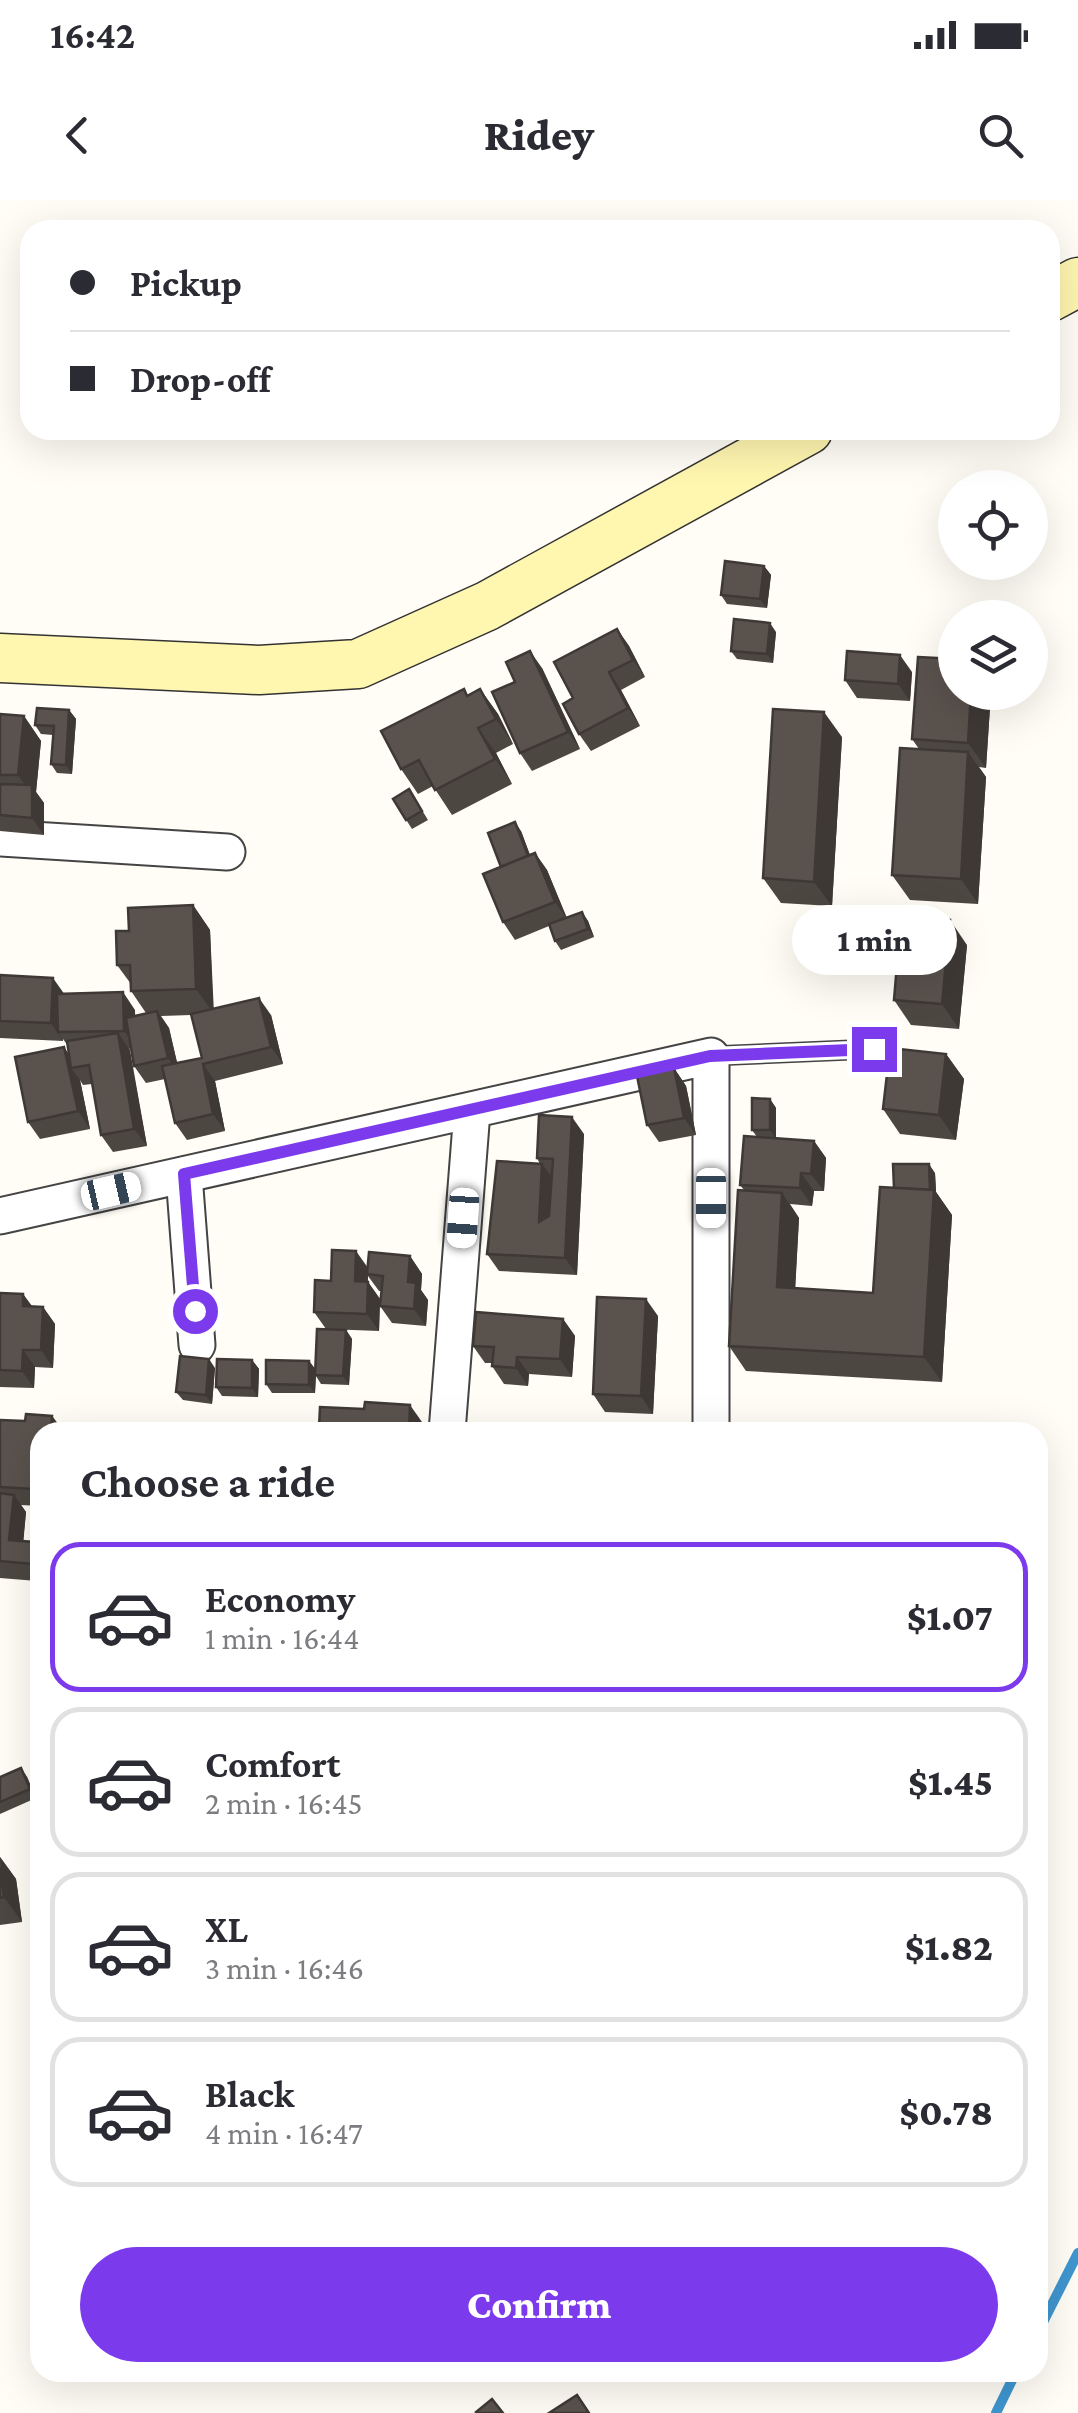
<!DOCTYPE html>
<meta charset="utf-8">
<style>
body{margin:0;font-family:"Crimson Pro",serif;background:#f2f2f3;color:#2b2b33;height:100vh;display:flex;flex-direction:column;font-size:38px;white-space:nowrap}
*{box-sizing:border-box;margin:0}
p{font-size:32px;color:#7c7c81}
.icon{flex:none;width:55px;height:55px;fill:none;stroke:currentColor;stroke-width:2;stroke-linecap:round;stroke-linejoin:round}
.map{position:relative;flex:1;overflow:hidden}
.details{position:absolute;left:30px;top:1222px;width:1018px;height:960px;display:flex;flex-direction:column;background:#fff;border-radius:30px;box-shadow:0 10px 40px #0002}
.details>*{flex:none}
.hud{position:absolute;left:20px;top:20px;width:1040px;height:220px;border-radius:30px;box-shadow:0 10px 40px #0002;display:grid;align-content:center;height:220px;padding:0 50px;background:#fff}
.tools{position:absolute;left:938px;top:270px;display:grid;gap:20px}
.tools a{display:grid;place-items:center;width:110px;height:110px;border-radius:50%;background:#fff;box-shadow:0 10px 40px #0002;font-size:50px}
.end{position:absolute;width:45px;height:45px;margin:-22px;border:12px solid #7c3aed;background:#fff;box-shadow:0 0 0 5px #fff}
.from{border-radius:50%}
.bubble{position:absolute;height:70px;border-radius:35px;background:#fff;box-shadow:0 10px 40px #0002;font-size:32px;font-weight:800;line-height:70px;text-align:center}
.car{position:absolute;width:30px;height:60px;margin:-30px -15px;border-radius:12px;box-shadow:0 0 8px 2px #0007;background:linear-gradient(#fff 24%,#345 0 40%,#fff 0 76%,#345 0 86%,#fff 0)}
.hud b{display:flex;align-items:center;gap:35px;height:95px;font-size:38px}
.hud b+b{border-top:2px solid #e1e1e2}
.hud i{width:25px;height:25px;background:#2b2b33}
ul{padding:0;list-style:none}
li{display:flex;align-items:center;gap:30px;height:150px;margin:0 20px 15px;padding:0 30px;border:5px solid #e1e1e2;border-radius:30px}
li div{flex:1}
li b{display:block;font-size:38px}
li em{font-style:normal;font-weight:800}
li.selected{border-color:#7c3aed}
li>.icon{width:90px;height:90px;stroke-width:1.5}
h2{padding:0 50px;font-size:45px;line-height:120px}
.cta{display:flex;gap:20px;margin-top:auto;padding:20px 50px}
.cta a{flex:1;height:115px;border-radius:60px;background:#7c3aed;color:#fff;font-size:40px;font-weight:800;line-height:115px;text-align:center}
.status{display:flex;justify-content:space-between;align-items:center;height:70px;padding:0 50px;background:#fff;direction:ltr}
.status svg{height:28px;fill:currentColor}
header{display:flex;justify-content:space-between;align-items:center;height:130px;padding:0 50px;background:#fff;font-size:45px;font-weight:800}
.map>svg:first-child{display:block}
</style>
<div class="status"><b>16:42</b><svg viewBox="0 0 49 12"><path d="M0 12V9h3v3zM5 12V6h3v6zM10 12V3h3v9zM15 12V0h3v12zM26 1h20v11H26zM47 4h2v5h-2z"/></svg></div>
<header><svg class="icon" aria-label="back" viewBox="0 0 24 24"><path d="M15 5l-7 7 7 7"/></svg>Ridey<svg class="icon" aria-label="search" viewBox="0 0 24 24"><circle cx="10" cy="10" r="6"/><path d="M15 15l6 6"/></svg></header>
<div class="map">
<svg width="1078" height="2213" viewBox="0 0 1078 2213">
<rect width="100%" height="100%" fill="#fffdf5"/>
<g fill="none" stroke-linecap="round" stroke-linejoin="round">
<g stroke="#3f96cf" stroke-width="10">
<path d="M 1038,2132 L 1078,2053"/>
<path d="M 996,2213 L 1016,2172"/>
</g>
<defs>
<path id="service" d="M 711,856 L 874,849"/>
<g id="minor">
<path d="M 0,638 L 227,652"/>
<path d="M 184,975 L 197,1145"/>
<path d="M 0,1016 L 711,856 L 711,1232"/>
<path d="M 447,1232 L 472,911"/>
</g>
<g id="secondary">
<path d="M 1050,97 L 1078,82"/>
<path d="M 0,458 L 259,470 L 358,464 L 487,406 L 808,230"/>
</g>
</defs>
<use href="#service" stroke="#444" stroke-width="21"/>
<use href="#minor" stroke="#444" stroke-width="39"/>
<use href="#secondary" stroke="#333" stroke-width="51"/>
<use href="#service" stroke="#fff" stroke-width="18"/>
<use href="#minor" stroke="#fff" stroke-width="35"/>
<use href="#secondary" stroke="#fff6b0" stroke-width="48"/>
</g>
<g fill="#4d4742" fill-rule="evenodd">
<path d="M 764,366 L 771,375 L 767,408 L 727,404 L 721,395 Z"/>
<path d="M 617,429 L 629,446 L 645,477 L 621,490 L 640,526 L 591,551 L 579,534 L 573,498 Z"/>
<path d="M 776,432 L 773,463 L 737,459 L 731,451 Z"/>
<path d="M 542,468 L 580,549 L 532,571 L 520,553 Z"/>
<path d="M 912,472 L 910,501 L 857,498 L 845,480 Z"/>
<path d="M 480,489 L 498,514 L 513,544 L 496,553 L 512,584 L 452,615 L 433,586 L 418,594 L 401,569 Z"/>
<path d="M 955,492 L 991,492 L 986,568 L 979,567 L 986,577 L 978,704 L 910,700 L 892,675 L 919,549 L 912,539 Z"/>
<path d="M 69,510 L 76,519 L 72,574 L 57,573 L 51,564 L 53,535 L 41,534 L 35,525 Z"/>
<path d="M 0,514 L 24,516 L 41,541 L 36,592 L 44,603 L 44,635 L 0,631 Z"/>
<path d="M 842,537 L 832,706 L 781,703 L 763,678 Z"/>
<path d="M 409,589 L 428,620 L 412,629 L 393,599 Z"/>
<path d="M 521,631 L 530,655 L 535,653 L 547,670 L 567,718 L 582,712 L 588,721 L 594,737 L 561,750 L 555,741 L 549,726 L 515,740 L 503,722 L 501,667 Z"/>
<path d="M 193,705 L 210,730 L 213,808 L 271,815 L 283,864 L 215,881 L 225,931 L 187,940 L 175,923 L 165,879 L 146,883 L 134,866 L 131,848 L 129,849 L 147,946 L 113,952 L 101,935 L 92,884 L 83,885 L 80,880 L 90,929 L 40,939 L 28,922 L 69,854 L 68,846 L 63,839 L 63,841 L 0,838 L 0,775 L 65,794 L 135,810 L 135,816 L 146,813 L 131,791 L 131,784 L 117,765 L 129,731 ZM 191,815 L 202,858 L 177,863 L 169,828 L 161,816 Z"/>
<path d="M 967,745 L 959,829 L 911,825 L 894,800 Z"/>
<path d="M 946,854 L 964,879 L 956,940 L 900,934 L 883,909 Z"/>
<path d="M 674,868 L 686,886 L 696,935 L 659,942 L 647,925 Z"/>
<path d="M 770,899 L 776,908 L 776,938 L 814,941 L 826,958 L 824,991 L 814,991 L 812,1006 L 790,1004 L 799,1018 L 795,1088 L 873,1093 L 894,988 L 935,973 L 936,992 L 952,1015 L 942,1182 L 746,1171 L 729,1146 L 744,990 L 740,985 L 757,937 L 752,930 Z"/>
<path d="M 584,934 L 577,1075 L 499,1071 L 487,1054 L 540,964 L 537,958 Z"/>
<path d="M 410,1056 L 422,1074 L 421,1090 L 428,1100 L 426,1126 L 392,1123 L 380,1106 L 382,1091 L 379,1091 L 368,1076 L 368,1082 L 380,1099 L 379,1131 L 327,1129 L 346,1130 L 352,1139 L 349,1185 L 321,1184 L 316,1176 L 315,1193 L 272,1193 L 266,1184 L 309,1161 L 315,1169 L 326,1129 L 314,1112 L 331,1081 L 367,1067 Z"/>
<path d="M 0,1093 L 23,1094 L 32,1106 L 43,1107 L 55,1124 L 53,1168 L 35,1167 L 34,1188 L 0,1187 Z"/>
<path d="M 658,1116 L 653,1214 L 605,1212 L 593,1194 Z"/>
<path d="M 563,1119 L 575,1136 L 572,1177 L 529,1174 L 528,1186 L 504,1184 L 492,1166 L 492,1163 L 485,1163 L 473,1146 Z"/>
<path d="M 252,1160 L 259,1169 L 258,1197 L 222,1196 L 216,1187 Z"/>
<path d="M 215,1168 L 212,1204 L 183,1200 L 176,1192 Z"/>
<path d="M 52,1216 L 64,1232 L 40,1232 L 40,1306 L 21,1305 L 26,1312 L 23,1341 L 34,1342 L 39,1349 L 40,1333 L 40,1393 L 36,1388 L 37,1381 L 0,1378 L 0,1220 L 25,1221 Z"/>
<path d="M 422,1222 L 422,1232 L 306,1232 Z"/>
<path d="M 21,1568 L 27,1577 L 36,1598 L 0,1614 L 0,1577 Z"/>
<path d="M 0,1657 L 16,1679 L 22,1722 L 0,1725 Z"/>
</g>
<g fill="#3f3936">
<path d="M 764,366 L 771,375 L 767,408 L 760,399 Z"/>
<path d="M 770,423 L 776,432 L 773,463 L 767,454 Z"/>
<path d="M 617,429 L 629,446 L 645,477 L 633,460 Z"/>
<path d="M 530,451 L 542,468 L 580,549 L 568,532 Z"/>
<path d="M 900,455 L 912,472 L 910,501 L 898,484 Z"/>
<path d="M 609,472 L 621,490 L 640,526 L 628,508 Z"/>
<path d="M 480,489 L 498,514 L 513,544 L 496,519 Z"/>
<path d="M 971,492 L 991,492 L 986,568 L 968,543 Z"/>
<path d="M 69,510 L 76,519 L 72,574 L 66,565 Z"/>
<path d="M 824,512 L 842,537 L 832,706 L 814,682 Z"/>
<path d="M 24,516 L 41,541 L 36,592 L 44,603 L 44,635 L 32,618 L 32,595 L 18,575 Z"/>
<path d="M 478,528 L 496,553 L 512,584 L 495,559 Z"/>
<path d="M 968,552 L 986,577 L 978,704 L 961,679 Z"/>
<path d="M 515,622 L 521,631 L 534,666 L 528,657 Z"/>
<path d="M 535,653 L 547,670 L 567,719 L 555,702 Z"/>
<path d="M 193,705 L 210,730 L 214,814 L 196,789 Z"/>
<path d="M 582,712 L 588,721 L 594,737 L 588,729 Z"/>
<path d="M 950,720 L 967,745 L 959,829 L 942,804 Z"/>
<path d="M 53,778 L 65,795 L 58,832 L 63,841 L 51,823 Z"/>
<path d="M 123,792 L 135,810 L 136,848 L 124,831 Z"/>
<path d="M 259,798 L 271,815 L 283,864 L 271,847 Z"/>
<path d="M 157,811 L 169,828 L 180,875 L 168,858 Z"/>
<path d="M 118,833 L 130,850 L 147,946 L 134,929 Z"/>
<path d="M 64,847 L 76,864 L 71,868 L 80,880 L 90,929 L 78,911 Z"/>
<path d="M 946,854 L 964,879 L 956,940 L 939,915 Z"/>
<path d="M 203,864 L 215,881 L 225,931 L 213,914 Z"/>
<path d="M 674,868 L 686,886 L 696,935 L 684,918 Z"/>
<path d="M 770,899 L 776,908 L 776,939 L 770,930 Z"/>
<path d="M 572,917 L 584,934 L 577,1075 L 565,1058 Z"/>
<path d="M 814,941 L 826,958 L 824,991 L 811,974 Z"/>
<path d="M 542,964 L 555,981 L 551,1039 L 539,1022 Z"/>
<path d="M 929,964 L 935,973 L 936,992 L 952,1015 L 942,1182 L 924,1157 Z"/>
<path d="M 801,973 L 814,991 L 812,1006 L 800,988 Z"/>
<path d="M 782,993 L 799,1018 L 794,1112 L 777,1087 Z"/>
<path d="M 356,1051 L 368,1068 L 367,1098 L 355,1081 Z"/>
<path d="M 410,1056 L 422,1074 L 421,1090 L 428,1100 L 426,1126 L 414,1109 L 408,1082 Z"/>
<path d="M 368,1082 L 380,1099 L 379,1131 L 367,1114 Z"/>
<path d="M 23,1094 L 35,1111 L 23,1106 Z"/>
<path d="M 646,1099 L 658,1116 L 653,1214 L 641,1196 Z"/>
<path d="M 43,1107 L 55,1124 L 53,1168 L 41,1150 Z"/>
<path d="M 563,1119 L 575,1136 L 572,1177 L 560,1159 Z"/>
<path d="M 346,1130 L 352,1139 L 349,1185 L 343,1176 Z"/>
<path d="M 23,1150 L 35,1167 L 34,1188 L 22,1171 Z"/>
<path d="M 517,1157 L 529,1174 L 528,1186 L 516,1168 Z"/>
<path d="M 209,1159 L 215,1168 L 212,1204 L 206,1195 Z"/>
<path d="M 252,1160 L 259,1169 L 258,1197 L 252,1188 Z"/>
<path d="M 309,1161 L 316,1170 L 315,1193 L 309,1185 Z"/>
<path d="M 410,1205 L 422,1222 L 422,1232 L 409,1232 Z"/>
<path d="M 52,1216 L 64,1232 L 51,1232 Z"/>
<path d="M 35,1248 L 40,1256 L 40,1300 L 33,1289 Z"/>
<path d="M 14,1295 L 26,1312 L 22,1357 L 9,1340 Z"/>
<path d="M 34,1342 L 40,1350 L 40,1376 L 32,1364 Z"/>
<path d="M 21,1568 L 27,1577 L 36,1598 L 30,1589 Z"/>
<path d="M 0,1657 L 16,1679 L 22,1722 L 4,1697 Z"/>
</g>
<g fill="#5a524d" stroke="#3f3936" stroke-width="2.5">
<path d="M 725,361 L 764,366 L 760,399 L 721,395 Z"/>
<path d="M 734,419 L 770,423 L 767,454 L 731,451 Z"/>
<path d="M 617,429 L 633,460 L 609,472 L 628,508 L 579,534 L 563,504 L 573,498 L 554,462 Z"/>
<path d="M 530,451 L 568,532 L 520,553 L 492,492 L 515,482 L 506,462 Z"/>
<path d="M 847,451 L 900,455 L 898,484 L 845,480 Z"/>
<path d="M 918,457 L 955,459 L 955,492 L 971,492 L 968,543 L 912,539 Z"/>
<path d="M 464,489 L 467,496 L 480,489 L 496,519 L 478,528 L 495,559 L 435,590 L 419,560 L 401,569 L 381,531 Z"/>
<path d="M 37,508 L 69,510 L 66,565 L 51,564 L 54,526 L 35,525 Z"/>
<path d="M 773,509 L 824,512 L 814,682 L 763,678 Z"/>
<path d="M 0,514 L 24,516 L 18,575 L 0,575 Z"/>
<path d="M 900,548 L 968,552 L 961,679 L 892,675 Z"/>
<path d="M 0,584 L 32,585 L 32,618 L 0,615 Z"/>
<path d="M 409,589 L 422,611 L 406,620 L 393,599 Z"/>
<path d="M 515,622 L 528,656 L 501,667 L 488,633 Z"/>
<path d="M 535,653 L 555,702 L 503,722 L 483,674 Z"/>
<path d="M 193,705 L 196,789 L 131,791 L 130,765 L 117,765 L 116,731 L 129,731 L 128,708 Z"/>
<path d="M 582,712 L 588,729 L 555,741 L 549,724 Z"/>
<path d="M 901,716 L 950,720 L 942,804 L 894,800 Z"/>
<path d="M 0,775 L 53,778 L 51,823 L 0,821 Z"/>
<path d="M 123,792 L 124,831 L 58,832 L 57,794 Z"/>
<path d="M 259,798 L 271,847 L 203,864 L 213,914 L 175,923 L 162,866 L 202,858 L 191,814 Z"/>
<path d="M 157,811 L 168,858 L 134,866 L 126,818 Z"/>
<path d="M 118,833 L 134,929 L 101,935 L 89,865 L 71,868 L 67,841 Z"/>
<path d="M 64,847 L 78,911 L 28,922 L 15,857 Z"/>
<path d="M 890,848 L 946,854 L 939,915 L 883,909 Z"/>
<path d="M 674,868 L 684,918 L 647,925 L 637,876 Z"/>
<path d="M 752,898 L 770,899 L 770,930 L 752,930 Z"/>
<path d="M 539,915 L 572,917 L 565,1058 L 487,1054 L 497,961 L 542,964 L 539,1022 L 549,1016 L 553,959 L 537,958 Z"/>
<path d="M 744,936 L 814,941 L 811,974 L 801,973 L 800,988 L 740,985 Z"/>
<path d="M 893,964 L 929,964 L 930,990 L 894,988 Z"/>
<path d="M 880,987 L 934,990 L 924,1157 L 729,1146 L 738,990 L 782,993 L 777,1087 L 873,1093 Z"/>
<path d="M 332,1050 L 356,1051 L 355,1081 L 368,1082 L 367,1114 L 314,1112 L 315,1080 L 331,1081 Z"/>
<path d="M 369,1052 L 410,1056 L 408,1082 L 416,1083 L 414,1109 L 380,1106 L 383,1076 L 367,1074 Z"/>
<path d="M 0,1093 L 23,1094 L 23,1106 L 43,1107 L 41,1150 L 23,1150 L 22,1171 L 0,1170 Z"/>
<path d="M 597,1097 L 646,1099 L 641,1196 L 593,1194 Z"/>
<path d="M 476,1112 L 563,1119 L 560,1159 L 517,1157 L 516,1168 L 492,1166 L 494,1147 L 473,1146 Z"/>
<path d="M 317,1129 L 346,1130 L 343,1176 L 315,1175 Z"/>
<path d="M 180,1156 L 209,1159 L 206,1195 L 176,1192 Z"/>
<path d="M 217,1159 L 252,1160 L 252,1188 L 216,1187 Z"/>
<path d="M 266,1160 L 309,1161 L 309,1185 L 266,1184 Z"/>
<path d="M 365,1202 L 410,1205 L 409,1232 L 364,1232 L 364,1231 L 335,1229 L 333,1226 L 319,1228 L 320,1207 L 364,1209 Z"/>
<path d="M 26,1214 L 52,1216 L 51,1232 L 40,1232 L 40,1248 L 35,1248 L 33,1289 L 0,1287 L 0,1220 L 25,1221 Z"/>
<path d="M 333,1226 L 335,1232 L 306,1232 Z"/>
<path d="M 0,1293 L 14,1295 L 9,1340 L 34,1342 L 32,1364 L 0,1361 Z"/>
<path d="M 40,1333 L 40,1388 L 36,1388 Z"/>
<path d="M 21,1568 L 30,1589 L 0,1602 L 0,1577 Z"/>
<path d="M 0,1667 L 4,1697 L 0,1698 Z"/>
<path d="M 577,2195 L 589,2213 L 549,2213 Z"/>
<path d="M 492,2199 L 503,2213 L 477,2213 L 476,2212 Z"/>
</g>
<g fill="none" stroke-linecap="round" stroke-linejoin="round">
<path stroke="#7c3aed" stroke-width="12" d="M 195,1111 L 184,974 L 710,856 L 874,849"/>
</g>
</svg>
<div class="tools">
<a><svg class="icon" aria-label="locate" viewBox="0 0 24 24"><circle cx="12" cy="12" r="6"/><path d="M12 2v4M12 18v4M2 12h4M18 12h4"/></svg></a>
<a><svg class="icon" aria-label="layers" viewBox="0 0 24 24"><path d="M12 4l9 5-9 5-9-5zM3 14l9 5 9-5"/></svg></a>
</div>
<i class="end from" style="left:195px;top:1111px"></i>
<i class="end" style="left:874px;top:849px"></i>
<div class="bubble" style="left:792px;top:705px;width:165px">1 min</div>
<i class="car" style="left:111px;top:991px;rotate:77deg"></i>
<i class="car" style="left:711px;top:998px;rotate:180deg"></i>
<i class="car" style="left:463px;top:1018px;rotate:184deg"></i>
<div class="hud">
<b><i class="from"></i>Pickup</b>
<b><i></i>Drop-off</b>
</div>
<section class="details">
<h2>Choose a ride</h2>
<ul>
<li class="selected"><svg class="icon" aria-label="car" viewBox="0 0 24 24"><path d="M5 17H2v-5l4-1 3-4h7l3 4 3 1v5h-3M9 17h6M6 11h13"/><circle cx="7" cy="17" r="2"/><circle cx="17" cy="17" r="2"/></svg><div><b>Economy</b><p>1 min · 16:44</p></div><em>$1.07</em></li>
<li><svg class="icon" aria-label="car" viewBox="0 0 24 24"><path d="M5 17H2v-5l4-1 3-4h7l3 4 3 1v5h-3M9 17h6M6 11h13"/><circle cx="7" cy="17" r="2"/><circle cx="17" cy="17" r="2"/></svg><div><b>Comfort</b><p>2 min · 16:45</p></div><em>$1.45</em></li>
<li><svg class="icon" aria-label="car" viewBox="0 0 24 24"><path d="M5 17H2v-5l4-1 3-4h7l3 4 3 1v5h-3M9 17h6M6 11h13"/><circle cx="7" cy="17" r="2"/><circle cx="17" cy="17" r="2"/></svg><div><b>XL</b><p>3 min · 16:46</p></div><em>$1.82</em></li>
<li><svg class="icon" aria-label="car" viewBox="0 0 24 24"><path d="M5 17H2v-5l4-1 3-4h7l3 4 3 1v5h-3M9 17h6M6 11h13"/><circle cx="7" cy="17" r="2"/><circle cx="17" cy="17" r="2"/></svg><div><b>Black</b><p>4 min · 16:47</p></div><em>$0.78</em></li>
</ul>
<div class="cta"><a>Confirm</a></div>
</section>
</div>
